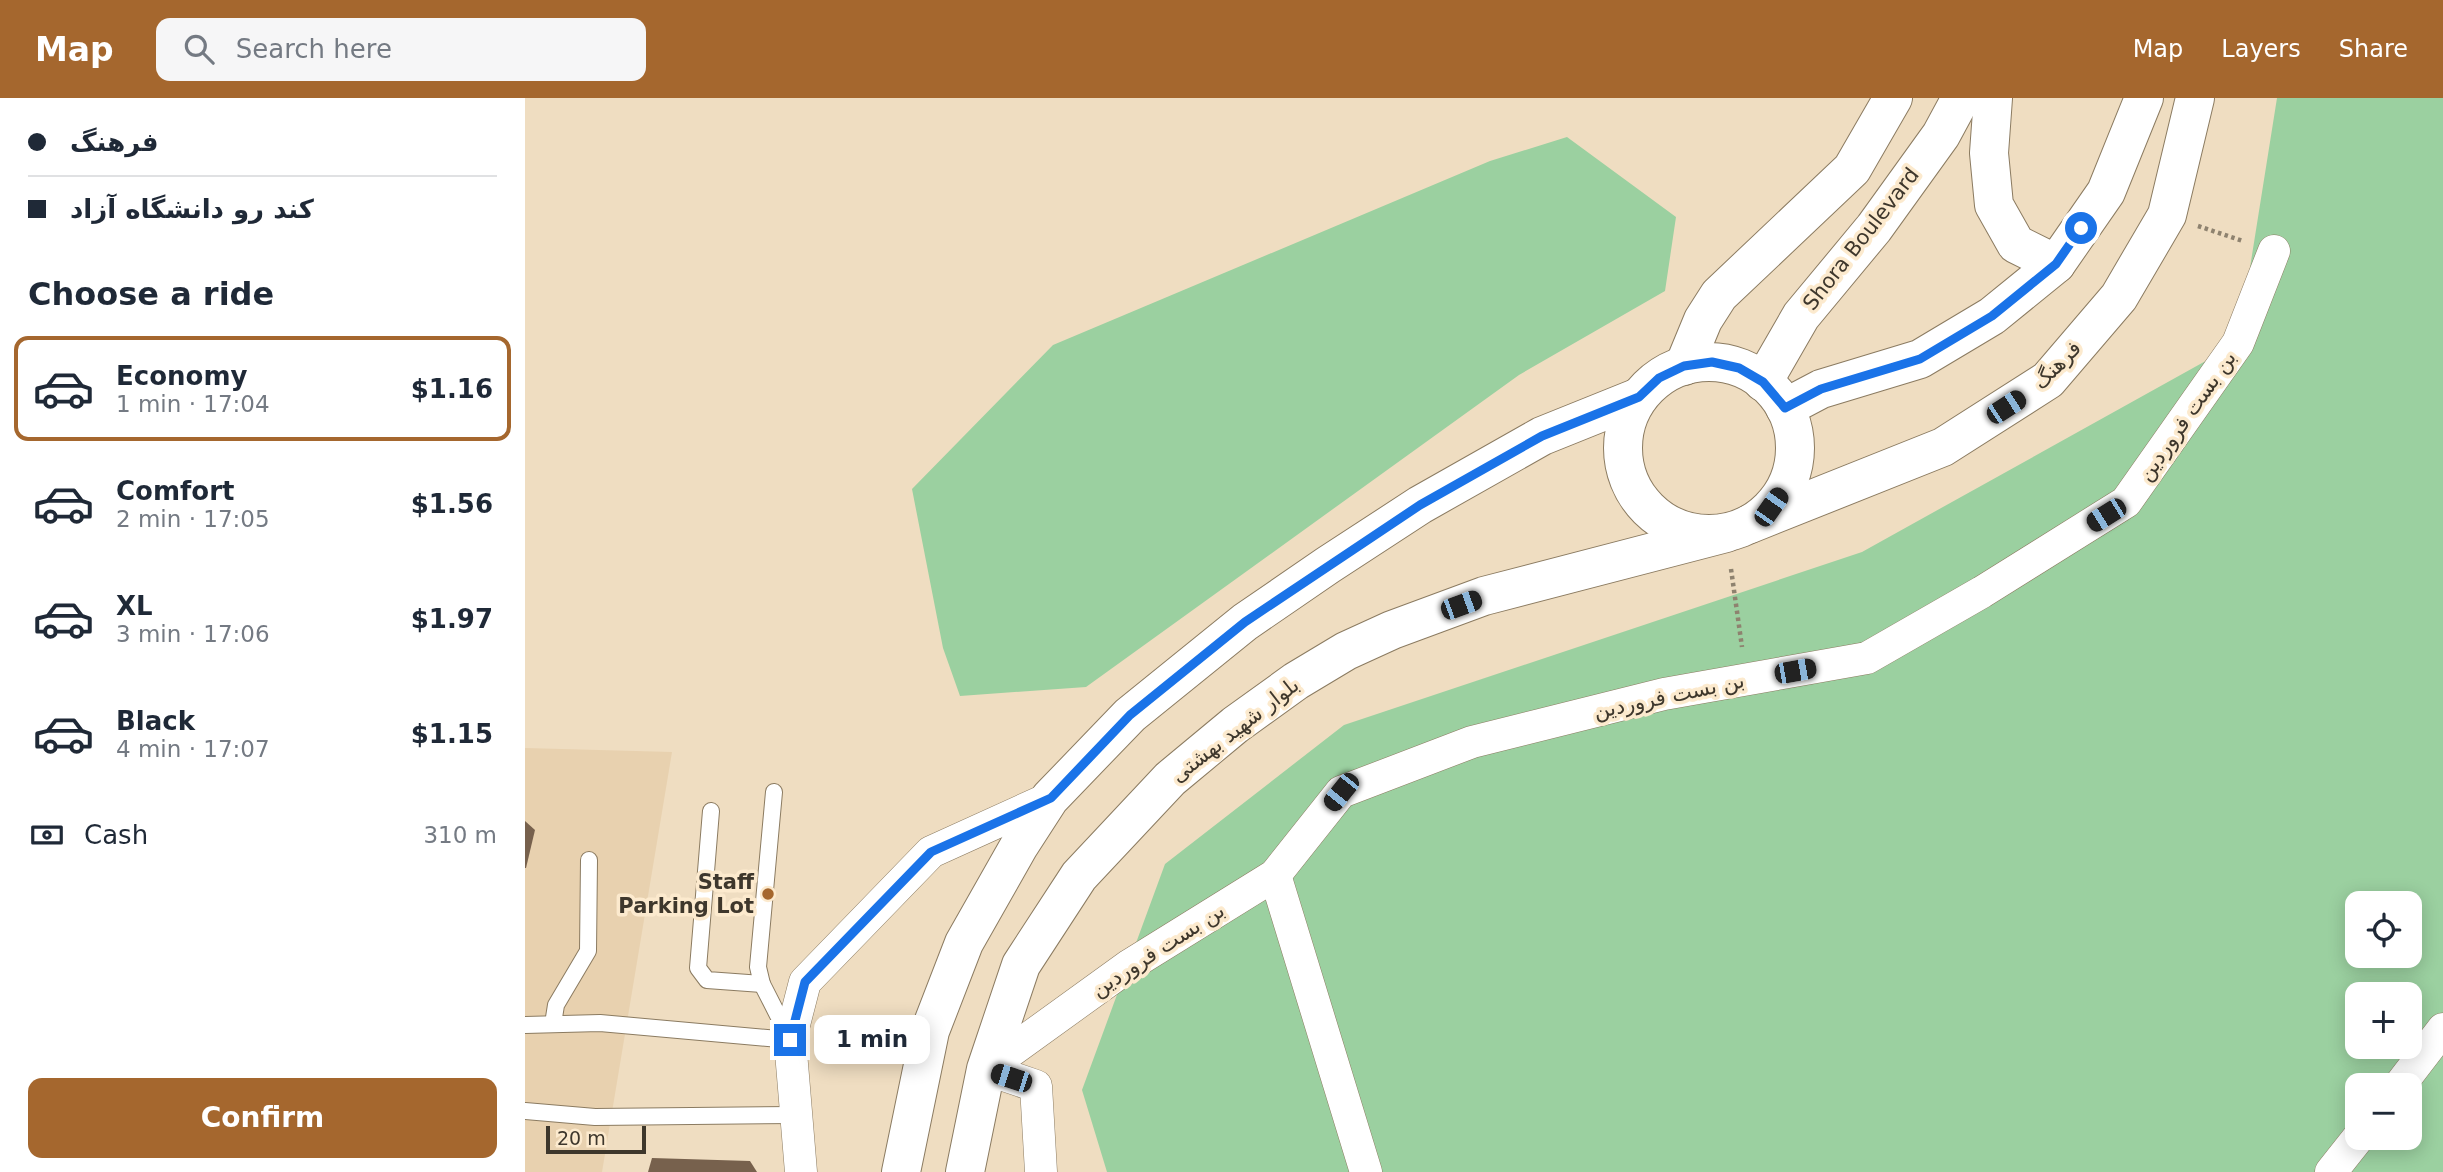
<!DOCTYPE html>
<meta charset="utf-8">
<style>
body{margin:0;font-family:"DejaVu Sans",Vazirmatn,sans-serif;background:#f6f6f7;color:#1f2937;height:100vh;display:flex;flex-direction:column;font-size:26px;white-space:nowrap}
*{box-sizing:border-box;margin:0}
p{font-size:23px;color:#747a83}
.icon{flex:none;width:38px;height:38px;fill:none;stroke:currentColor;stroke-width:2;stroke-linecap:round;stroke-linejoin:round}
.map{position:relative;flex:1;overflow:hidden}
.side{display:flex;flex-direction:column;background:#fff;width:525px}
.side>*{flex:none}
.guide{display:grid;align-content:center;height:154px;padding:0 28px;background:#fff}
.buttons{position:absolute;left:1820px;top:793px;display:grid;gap:14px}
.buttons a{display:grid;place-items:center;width:77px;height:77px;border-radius:14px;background:#fff;box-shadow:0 4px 18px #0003;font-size:35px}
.scale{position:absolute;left:21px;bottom:18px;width:100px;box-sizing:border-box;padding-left:7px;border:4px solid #3e372c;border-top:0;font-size:19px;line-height:24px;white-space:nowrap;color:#3e372c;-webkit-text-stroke:5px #fceace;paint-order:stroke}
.end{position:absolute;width:32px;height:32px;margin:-16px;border:9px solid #1a73e8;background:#fff;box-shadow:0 0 0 4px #fff}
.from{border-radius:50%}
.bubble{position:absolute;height:49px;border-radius:14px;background:#fff;box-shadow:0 4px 18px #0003;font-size:23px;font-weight:700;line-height:49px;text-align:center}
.car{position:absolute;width:21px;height:42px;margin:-21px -10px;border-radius:9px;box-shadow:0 0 5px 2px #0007;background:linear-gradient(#222 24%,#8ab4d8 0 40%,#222 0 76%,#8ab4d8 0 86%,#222 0)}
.guide b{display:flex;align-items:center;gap:24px;height:66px;font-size:26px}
.guide b+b{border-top:2px solid #e0e1e3}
.guide i{width:18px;height:18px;background:#1f2937}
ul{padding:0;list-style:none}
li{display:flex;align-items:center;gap:21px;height:105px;margin:0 14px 10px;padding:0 14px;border:4px solid transparent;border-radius:14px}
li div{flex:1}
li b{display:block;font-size:26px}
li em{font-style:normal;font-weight:700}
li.selected{border-color:#a5672e}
li>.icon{width:63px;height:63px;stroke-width:1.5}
h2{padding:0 28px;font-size:32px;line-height:84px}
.pay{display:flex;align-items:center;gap:18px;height:77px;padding:0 28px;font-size:26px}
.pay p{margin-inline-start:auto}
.primary-button{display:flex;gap:14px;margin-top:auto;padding:14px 28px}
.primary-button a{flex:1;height:80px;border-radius:14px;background:#a5672e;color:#fff;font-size:28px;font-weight:700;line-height:80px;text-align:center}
header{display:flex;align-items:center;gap:42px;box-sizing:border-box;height:98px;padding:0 35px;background:#a5672e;color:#fff}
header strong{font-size:33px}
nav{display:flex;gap:38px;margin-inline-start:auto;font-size:24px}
.search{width:490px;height:63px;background:#f6f6f7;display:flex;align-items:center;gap:18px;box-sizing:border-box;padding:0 24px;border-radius:14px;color:#747a83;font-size:26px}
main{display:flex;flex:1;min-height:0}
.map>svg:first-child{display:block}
</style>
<header>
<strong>Map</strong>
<div class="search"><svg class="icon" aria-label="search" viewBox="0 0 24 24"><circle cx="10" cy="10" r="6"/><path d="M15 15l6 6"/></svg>Search here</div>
<nav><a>Map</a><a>Layers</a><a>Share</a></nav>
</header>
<main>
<section class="side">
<div class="guide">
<b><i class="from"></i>فرهنگ</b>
<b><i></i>کند رو دانشگاه آزاد</b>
</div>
<h2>Choose a ride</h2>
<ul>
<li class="selected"><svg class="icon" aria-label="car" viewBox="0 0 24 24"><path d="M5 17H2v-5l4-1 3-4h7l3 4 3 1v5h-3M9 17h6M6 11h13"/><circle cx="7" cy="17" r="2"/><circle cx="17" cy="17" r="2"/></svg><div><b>Economy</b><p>1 min · 17:04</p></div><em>$1.16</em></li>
<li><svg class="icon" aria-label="car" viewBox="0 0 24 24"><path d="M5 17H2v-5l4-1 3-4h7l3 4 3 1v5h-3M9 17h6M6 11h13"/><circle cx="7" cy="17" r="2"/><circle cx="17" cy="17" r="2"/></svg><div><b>Comfort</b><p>2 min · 17:05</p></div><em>$1.56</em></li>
<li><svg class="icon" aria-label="car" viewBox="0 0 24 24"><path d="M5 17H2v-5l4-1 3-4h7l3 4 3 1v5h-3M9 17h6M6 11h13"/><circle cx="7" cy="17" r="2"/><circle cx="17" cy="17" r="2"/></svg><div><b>XL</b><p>3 min · 17:06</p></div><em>$1.97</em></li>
<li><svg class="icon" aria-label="car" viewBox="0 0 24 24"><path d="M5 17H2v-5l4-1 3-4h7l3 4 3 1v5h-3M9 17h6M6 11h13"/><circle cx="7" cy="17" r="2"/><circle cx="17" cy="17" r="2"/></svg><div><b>Black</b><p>4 min · 17:07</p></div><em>$1.15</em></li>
</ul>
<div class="pay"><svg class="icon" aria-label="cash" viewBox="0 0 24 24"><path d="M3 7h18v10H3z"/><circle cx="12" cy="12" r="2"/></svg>Cash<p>310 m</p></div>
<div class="primary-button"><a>Confirm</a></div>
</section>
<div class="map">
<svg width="1918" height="1074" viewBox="0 0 1918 1074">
<rect width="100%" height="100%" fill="#efddc1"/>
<path fill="#e8d1af" d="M 0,650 L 147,654 L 77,1074 L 0,1074 Z"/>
<g fill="#9bd0a0" fill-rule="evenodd">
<path d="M 1752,0 L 1918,0 L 1918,1074 L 582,1074 L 557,992 L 640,766 L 819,627 L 1337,454 L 1713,245 ZM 1832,805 L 1885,805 L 1885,858 L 1832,858 ZM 1832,896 L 1885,896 L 1885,948 L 1832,948 ZM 1832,987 L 1885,987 L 1885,1040 L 1832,1040 Z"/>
<path d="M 1042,39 L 1151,119 L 1140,193 L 994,277 L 561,589 L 435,598 L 418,550 L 387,391 L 528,247 L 965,63 Z"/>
</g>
<g fill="#77614d">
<path d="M 0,723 L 10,732 L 1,770 L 0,770 Z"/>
<path d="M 127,1060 L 225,1063 L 232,1074 L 123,1074 Z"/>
</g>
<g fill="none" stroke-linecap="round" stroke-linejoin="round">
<defs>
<g id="lane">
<path d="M 249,694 L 233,869 L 237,886 L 264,939"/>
<path d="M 186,713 L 173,870 L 182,882 L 237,886"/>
<path d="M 28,926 L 31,907 L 63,853 L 64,762"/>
<path d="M 0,927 L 75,925 L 265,942"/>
<path d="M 0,1013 L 70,1019 L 271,1017"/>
</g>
<g id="street">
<path d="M 750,777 L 841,1074"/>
<path d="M 461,971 L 605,867 L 750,777 L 816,694 L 947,644 L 1139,596 L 1342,560 L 1457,494 L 1601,404 L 1713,245 L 1749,153"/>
<path d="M 461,971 L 511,988 L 516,1074"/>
<path d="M 1875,987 L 1918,931"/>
<path d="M 276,1074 L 265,942 L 280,884 L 406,754 L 525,700"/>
<path d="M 1806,1074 L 1833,1040"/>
</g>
<g id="secondary">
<path d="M 1468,0 L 1464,55 L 1469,107 L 1491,146 L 1531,166"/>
<circle cx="1184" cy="350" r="86"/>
<path d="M 1159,268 L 1178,222 L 1194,197 L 1327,71 L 1368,0"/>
<path d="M 1238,284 L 1276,218 L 1349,130 L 1416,37 L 1436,0"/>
<path d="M 1260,310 L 1296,291 L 1395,261 L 1467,218 L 1531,166 L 1581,94 L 1619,0"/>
<path d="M 1225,426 L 1418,349 L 1523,282 L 1594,199 L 1642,117 L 1670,0"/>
<path d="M 376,1074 L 405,933 L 439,845 L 494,748 L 525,700 L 605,617 L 720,524 L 803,467 L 895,407 L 1017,338 L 1114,299"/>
<path d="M 440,1074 L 461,971 L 496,867 L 554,778 L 645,681 L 710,627 L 771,583 L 821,553 L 867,532 L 959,498 L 1201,435"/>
</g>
</defs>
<use href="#lane" stroke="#8b7b61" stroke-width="18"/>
<use href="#street" stroke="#8b7b61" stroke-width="33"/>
<use href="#secondary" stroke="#8b7b61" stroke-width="40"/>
<g stroke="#8e826f" stroke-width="4.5" stroke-dasharray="3.5 3.5" stroke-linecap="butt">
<path d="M 1673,128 L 1718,143"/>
<path d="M 1206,471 L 1217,549"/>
</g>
<use href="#lane" stroke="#fff" stroke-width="16"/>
<use href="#street" stroke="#fff" stroke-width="32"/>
<use href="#secondary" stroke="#fff" stroke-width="38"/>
</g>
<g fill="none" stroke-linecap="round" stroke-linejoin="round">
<path stroke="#1a73e8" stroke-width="9" d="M 265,942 L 280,884 L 406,754 L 526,700 L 605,617 L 720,524 L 895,407 L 1017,338 L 1114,299 L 1134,280 L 1159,268 L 1187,264 L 1214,270 L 1238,284 L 1260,310 L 1296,291 L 1395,261 L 1467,218 L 1531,166 L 1556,130"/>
</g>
<circle fill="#a5672e" stroke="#fceace" stroke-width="2.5" cx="243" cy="796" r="7"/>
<g text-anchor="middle" stroke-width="7" stroke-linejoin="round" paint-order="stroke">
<g font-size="21" fill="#3e372c" stroke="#fceace">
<text transform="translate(1336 141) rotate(-52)" y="7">Shora Boulevard</text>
<text transform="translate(1532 267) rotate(-45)" y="7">فرهنگ</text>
<text transform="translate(1662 318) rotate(-55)" y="7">بن بست فروردین</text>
<text transform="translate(1144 598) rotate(-12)" y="7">بن بست فروردین</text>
<text transform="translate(710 632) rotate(-38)" y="7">بلوار شهید بهشتی</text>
<text transform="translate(633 852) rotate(-33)" y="7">بن بست فروردین</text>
</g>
<g font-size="21" font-weight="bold" fill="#3e372c" stroke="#fceace" text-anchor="end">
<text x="229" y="791">Staff<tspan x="229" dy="24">Parking Lot</tspan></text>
</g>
</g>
</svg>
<div class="buttons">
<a><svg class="icon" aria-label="locate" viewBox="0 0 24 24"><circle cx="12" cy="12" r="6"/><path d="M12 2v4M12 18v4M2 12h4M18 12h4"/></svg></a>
<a>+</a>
<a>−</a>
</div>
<div class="scale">20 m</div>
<i class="end from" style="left:1556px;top:130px"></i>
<i class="end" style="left:265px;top:942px"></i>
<div class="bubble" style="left:289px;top:917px;width:116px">1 min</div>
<i class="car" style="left:1481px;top:309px;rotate:57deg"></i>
<i class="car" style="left:1246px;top:409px;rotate:35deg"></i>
<i class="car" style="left:1581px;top:417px;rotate:238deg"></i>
<i class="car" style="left:936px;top:507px;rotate:70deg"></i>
<i class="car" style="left:1270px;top:573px;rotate:80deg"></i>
<i class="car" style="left:816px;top:694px;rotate:219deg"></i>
<i class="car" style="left:486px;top:980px;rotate:288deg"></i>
</div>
</main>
